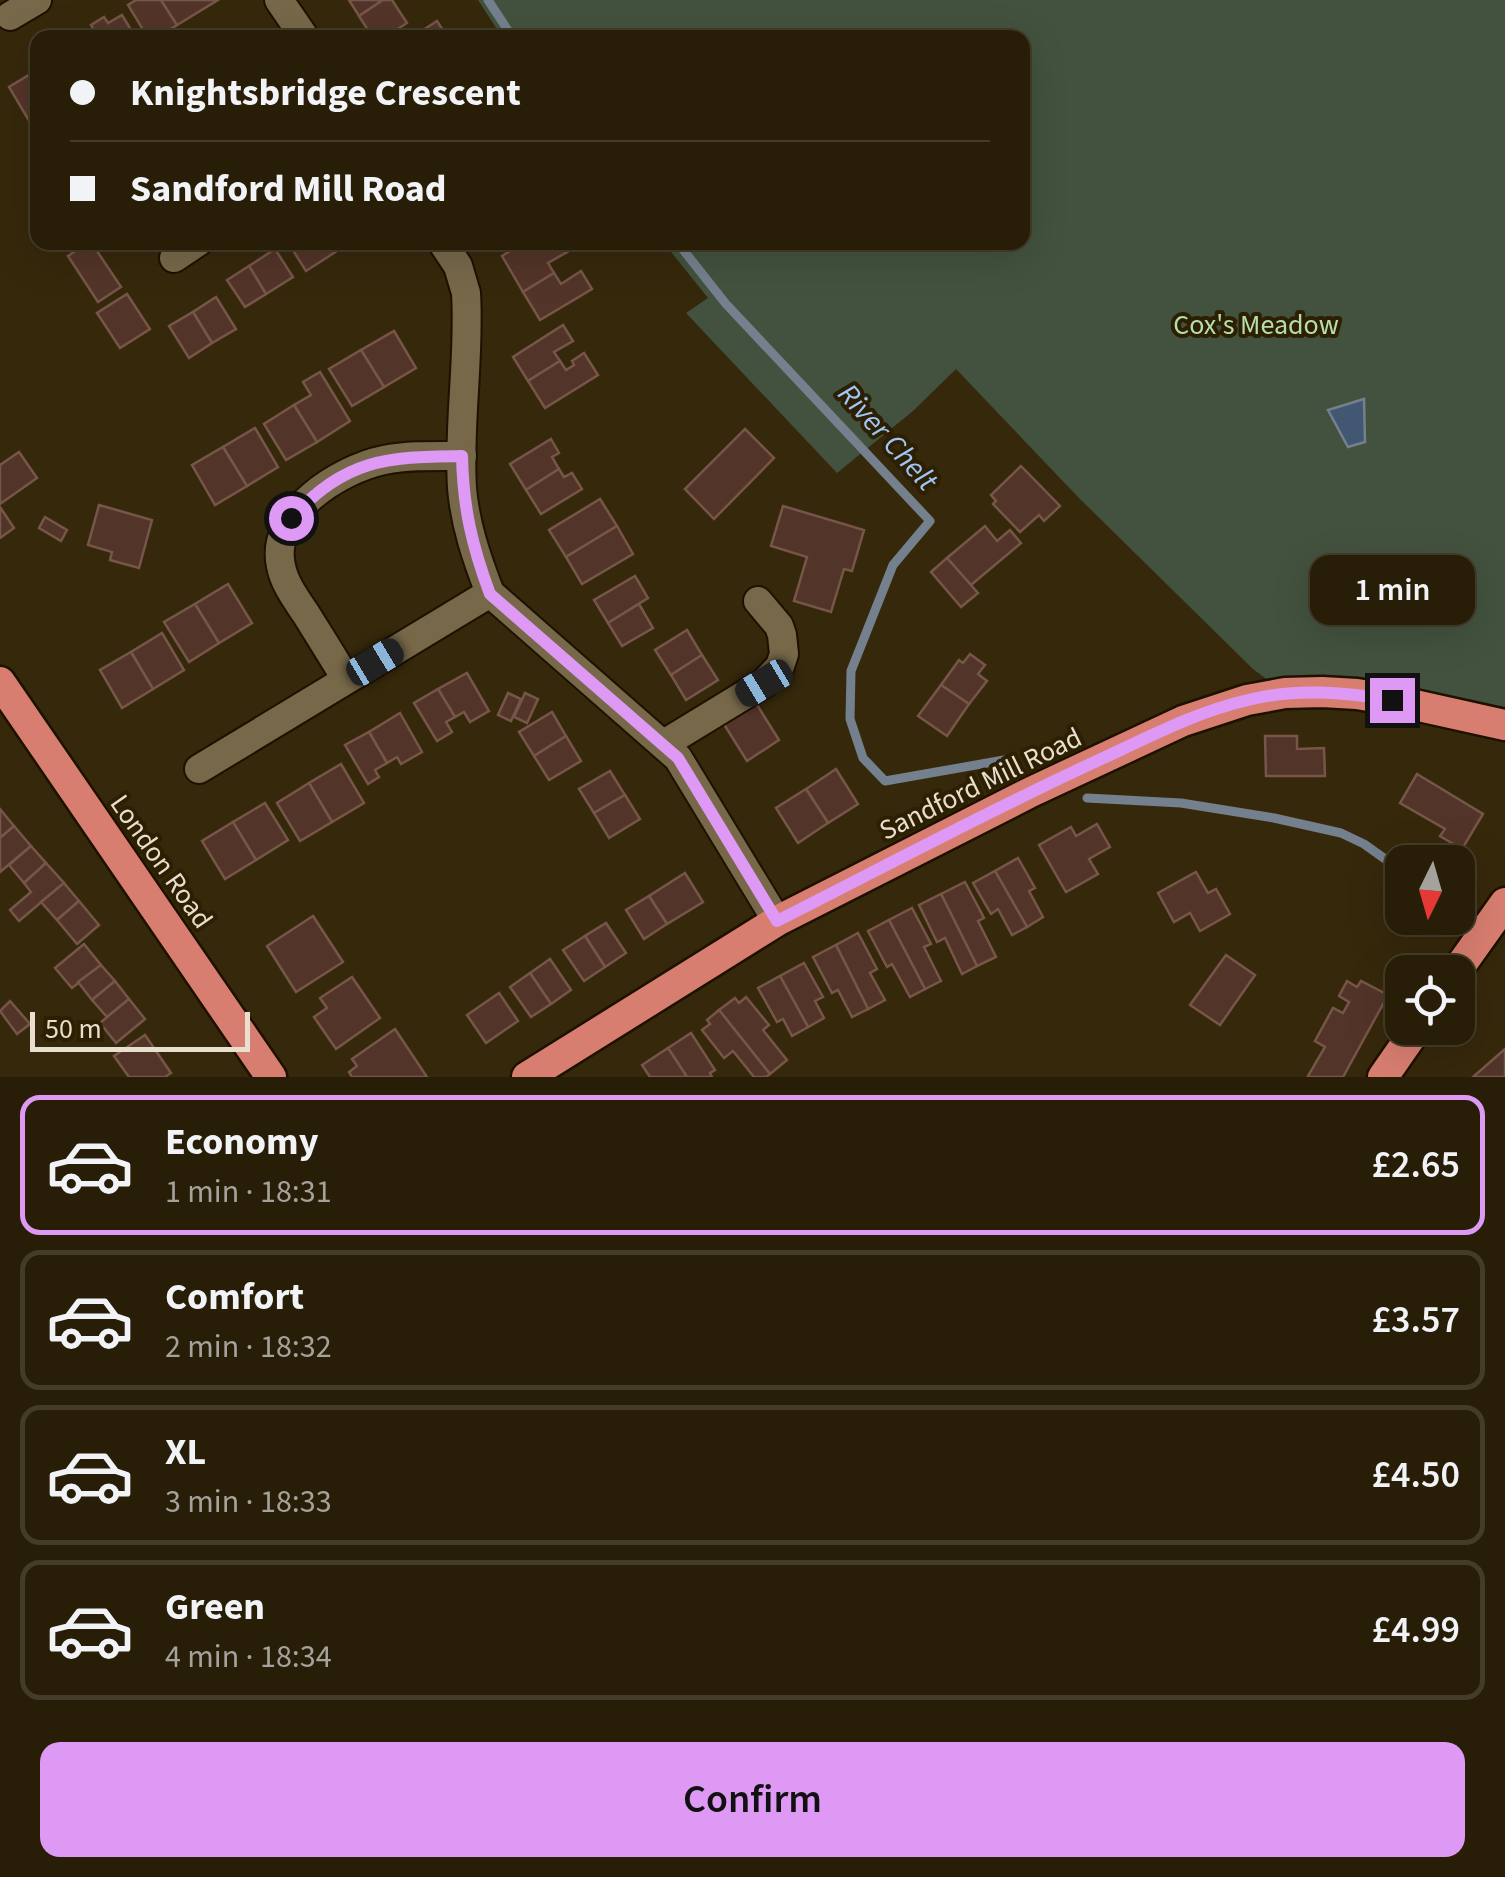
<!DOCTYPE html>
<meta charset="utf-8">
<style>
body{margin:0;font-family:"Source Sans 3",sans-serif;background:#342b16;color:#f1f3f6;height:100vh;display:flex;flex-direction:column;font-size:38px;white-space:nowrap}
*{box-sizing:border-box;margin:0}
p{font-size:32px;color:#a5a29c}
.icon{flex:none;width:55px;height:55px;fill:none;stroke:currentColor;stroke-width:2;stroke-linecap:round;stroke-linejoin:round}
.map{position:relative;height:1077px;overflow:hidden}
.side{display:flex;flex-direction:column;background:#281e08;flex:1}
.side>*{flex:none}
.banner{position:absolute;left:30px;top:30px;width:1000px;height:220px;border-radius:20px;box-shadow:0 10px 40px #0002,0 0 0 2px #443c29;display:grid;align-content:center;height:220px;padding:0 40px;background:#281e08}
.needle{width:65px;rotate:185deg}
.buttons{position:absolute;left:1385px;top:845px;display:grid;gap:20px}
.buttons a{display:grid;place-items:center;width:90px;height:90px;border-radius:20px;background:#281e08;box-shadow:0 10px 40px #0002,0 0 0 2px #443c29;font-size:50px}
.scale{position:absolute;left:30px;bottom:25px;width:220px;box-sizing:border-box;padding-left:10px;border:5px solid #e8dfcf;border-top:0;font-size:28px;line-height:35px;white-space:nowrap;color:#e8dfcf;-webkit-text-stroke:8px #2c1f02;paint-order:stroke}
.end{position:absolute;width:45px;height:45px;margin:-22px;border:12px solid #dd99f4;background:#111;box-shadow:0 0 0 5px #111}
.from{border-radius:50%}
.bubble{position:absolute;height:70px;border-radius:20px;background:#281e08;box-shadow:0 10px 40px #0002,0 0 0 2px #443c29;font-size:32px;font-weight:600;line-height:70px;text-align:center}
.car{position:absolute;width:30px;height:60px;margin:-30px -15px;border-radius:12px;box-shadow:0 0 8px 2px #0007;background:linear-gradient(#222 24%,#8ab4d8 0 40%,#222 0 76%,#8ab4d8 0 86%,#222 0)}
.banner b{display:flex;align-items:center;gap:35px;height:95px;font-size:38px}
.banner b+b{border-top:2px solid #443c29}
.banner i{width:25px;height:25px;background:#f1f3f6}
ul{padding:18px 0 0;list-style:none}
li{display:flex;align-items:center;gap:30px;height:140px;margin:0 20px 15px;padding:0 20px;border:5px solid #443c29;border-radius:20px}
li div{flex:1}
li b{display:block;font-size:38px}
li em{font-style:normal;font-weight:600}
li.active{border-color:#dd99f4}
li>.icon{width:90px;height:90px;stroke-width:1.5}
.primary-button{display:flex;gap:20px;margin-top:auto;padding:20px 40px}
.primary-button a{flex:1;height:115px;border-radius:20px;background:#dd99f4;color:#111;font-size:40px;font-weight:600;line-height:115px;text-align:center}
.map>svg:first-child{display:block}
</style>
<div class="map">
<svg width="1505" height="1077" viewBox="0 0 1505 1077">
<rect width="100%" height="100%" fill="#36280b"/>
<path fill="#42523e" d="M 478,0 L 1505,0 L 1505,727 L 1285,693 L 1253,669 L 1078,497 L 956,369 L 913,411 L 837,473 L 686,313 L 708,298 L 664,243 L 1022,242 L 1022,38 L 502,37 Z"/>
<path fill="#425771" stroke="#74808d" stroke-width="2.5" d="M 1364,399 L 1365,442 L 1348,447 L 1328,410 Z"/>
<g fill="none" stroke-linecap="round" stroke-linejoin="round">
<g stroke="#74808d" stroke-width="9">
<path d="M 488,0 L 513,38"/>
<path d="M 677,242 L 726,304 L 930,521 L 893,565 L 851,671 L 850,719 L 863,758 L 885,781 L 1004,760 L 1020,775"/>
<path d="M 1087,798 L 1181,803 L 1274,818 L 1341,833 L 1364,844 L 1402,871"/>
<path d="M 1458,909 L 1464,914"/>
</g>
</g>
<g fill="#533428" stroke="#765649" stroke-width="2.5">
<path d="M 136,0 L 161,0 L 177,25 L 156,38 L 148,38 L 128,5 Z"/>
<path d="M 161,0 L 218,0 L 177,25 Z"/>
<path d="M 349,0 L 383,0 L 359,16 Z"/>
<path d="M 383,0 L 392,0 L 407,23 L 384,38 L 373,38 L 359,16 Z"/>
<path d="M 122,15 L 136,38 L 99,38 L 91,25 L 104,17 L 108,23 Z"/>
<path d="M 437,21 L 448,38 L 411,38 Z"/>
<path d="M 32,73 L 38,82 L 38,113 L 28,119 L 9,87 Z"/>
<path d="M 88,242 L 91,242 L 121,287 L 98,302 L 68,256 Z"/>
<path d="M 291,242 L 331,242 L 337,251 L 306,271 L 289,244 Z"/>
<path d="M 524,242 L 564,242 L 569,251 L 548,263 L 554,273 L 523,292 L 502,256 Z"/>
<path d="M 275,249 L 293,277 L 266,294 L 249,266 Z"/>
<path d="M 249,266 L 266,294 L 245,307 L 227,280 Z"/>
<path d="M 581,271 L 592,289 L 540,320 L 523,292 L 554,273 L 561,284 Z"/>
<path d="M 127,294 L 150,329 L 120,348 L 97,313 Z"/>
<path d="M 216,297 L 236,329 L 212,343 L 193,312 Z"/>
<path d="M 193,312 L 212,343 L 189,358 L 169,326 Z"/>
<path d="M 563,325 L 573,341 L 554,352 L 560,361 L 528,381 L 513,357 Z"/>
<path d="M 394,331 L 416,368 L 384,387 L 361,350 Z"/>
<path d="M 361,350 L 384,387 L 352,406 L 329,369 Z"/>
<path d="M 584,353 L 598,375 L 545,408 L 528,381 L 560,361 L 566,370 L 574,365 L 572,361 Z"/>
<path d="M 320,372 L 350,421 L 317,442 L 294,405 L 311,395 L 303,382 Z"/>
<path d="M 294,405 L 317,442 L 286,460 L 264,424 Z"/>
<path d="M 255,428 L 278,467 L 247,486 L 223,447 Z"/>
<path d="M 745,429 L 774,458 L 714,519 L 685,489 Z"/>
<path d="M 551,439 L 559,453 L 552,457 L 559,469 L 526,490 L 510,464 Z"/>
<path d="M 223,447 L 247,486 L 215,505 L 192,465 Z"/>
<path d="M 19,452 L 37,478 L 0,504 L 0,465 Z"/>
<path d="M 1021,466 L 1060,506 L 1044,521 L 1039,515 L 1020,532 L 993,504 L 996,501 L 991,495 Z"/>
<path d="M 559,469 L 564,477 L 572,473 L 582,489 L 541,514 L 526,490 Z"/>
<path d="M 600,499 L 617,526 L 566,557 L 549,530 Z"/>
<path d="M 99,505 L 152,520 L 139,568 L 110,560 L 112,552 L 88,545 Z"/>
<path d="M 783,506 L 864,530 L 852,571 L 844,569 L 831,612 L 794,601 L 807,557 L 771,546 Z"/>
<path d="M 0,507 L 14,528 L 0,538 Z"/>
<path d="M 45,517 L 67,530 L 61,541 L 39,528 Z"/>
<path d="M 617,526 L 633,554 L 582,584 L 566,557 Z"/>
<path d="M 985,526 L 997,541 L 1010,530 L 1021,543 L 971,585 L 947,558 Z"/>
<path d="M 947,558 L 978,593 L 961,607 L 931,572 Z"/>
<path d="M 635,576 L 648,598 L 608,623 L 594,600 Z"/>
<path d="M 228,584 L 252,623 L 219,643 L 195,604 Z"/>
<path d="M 195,604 L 219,643 L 189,662 L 164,622 Z"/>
<path d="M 639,604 L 653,628 L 622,646 L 608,623 Z"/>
<path d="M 687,630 L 702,655 L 671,675 L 655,650 Z"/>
<path d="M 162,633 L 184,670 L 153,689 L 131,652 Z"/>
<path d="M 131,652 L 153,689 L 122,708 L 100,670 Z"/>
<path d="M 970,654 L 985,665 L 978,674 L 987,681 L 969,704 L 941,685 L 959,660 L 963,663 Z"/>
<path d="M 702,655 L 718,680 L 686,700 L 671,675 Z"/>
<path d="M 467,673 L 489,711 L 470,722 L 464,712 L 455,717 L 438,689 Z"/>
<path d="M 941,685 L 969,704 L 947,736 L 918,716 Z"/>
<path d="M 438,689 L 455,717 L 446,722 L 452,732 L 437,741 L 414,703 Z"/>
<path d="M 508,693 L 521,699 L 511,721 L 498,715 Z"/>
<path d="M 525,693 L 538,699 L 527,723 L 514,717 Z"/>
<path d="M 754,700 L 779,740 L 747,761 L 722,721 Z"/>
<path d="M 552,712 L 566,736 L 534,756 L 519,732 Z"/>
<path d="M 400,713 L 422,752 L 401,764 L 397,757 L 387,763 L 369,732 Z"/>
<path d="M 369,732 L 387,763 L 375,770 L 379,777 L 368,784 L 345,745 Z"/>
<path d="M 566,736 L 581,761 L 549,780 L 534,756 Z"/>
<path d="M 1265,736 L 1297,736 L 1297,749 L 1324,748 L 1325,776 L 1266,776 Z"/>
<path d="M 341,764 L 364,803 L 332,822 L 309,783 Z"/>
<path d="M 836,769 L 858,804 L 828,823 L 806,789 Z"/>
<path d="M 610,771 L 625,795 L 594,813 L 579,789 Z"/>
<path d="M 1417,774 L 1483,814 L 1462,849 L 1440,836 L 1445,829 L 1400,803 Z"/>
<path d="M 309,783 L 332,822 L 300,841 L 277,803 Z"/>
<path d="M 806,789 L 828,823 L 798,843 L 776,808 Z"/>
<path d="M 625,795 L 640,819 L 609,838 L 594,813 Z"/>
<path d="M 265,803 L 288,840 L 256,860 L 233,822 Z"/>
<path d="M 0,809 L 14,826 L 0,838 Z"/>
<path d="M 233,822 L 256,860 L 225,879 L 202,841 Z"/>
<path d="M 1097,824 L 1110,847 L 1089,859 L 1098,874 L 1066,892 L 1039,845 L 1071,827 L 1076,836 Z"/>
<path d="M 14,826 L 31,846 L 0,872 L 0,838 Z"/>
<path d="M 31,846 L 46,863 L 24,883 L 9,865 Z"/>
<path d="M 1018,858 L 1035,888 L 1029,891 L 1043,917 L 1027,927 L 995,871 Z"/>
<path d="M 46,863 L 64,883 L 19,921 L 10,910 L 31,892 L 24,883 Z"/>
<path d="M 995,871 L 1027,927 L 1012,935 L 998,909 L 991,914 L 973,883 Z"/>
<path d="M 1196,872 L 1208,893 L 1216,889 L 1230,914 L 1200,931 L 1190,913 L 1174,922 L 1158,893 Z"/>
<path d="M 685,873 L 703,902 L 667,924 L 649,896 Z"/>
<path d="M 965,882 L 984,918 L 978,921 L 996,957 L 977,966 L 941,894 Z"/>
<path d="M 64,883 L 79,901 L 57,920 L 41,902 Z"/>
<path d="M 941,894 L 977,966 L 962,974 L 945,938 L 937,942 L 919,905 Z"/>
<path d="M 649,896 L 667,924 L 644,939 L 626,910 Z"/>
<path d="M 79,901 L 99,925 L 77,944 L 57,920 Z"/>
<path d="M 912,908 L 931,944 L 924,947 L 941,981 L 925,989 L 889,920 Z"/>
<path d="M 313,916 L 343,962 L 296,992 L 267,946 Z"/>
<path d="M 889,920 L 925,989 L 910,997 L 892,964 L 887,967 L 868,931 Z"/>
<path d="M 606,923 L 626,953 L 605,967 L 585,936 Z"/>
<path d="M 858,933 L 877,969 L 870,973 L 885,1000 L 868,1009 L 836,945 Z"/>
<path d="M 585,936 L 605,967 L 584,981 L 563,950 Z"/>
<path d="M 84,944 L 101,965 L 72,988 L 55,968 Z"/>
<path d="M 836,945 L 868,1009 L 852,1017 L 838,990 L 832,993 L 813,957 Z"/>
<path d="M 1226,955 L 1255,975 L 1220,1025 L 1190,1005 Z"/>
<path d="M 550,959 L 571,990 L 551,1004 L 530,973 Z"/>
<path d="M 804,963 L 823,997 L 815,1001 L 824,1018 L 808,1027 L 780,976 Z"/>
<path d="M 101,965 L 115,981 L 92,1000 L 78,982 Z"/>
<path d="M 530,973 L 551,1004 L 531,1017 L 510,987 Z"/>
<path d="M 780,976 L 808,1027 L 792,1036 L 783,1019 L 777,1022 L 758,988 Z"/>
<path d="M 352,977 L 380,1018 L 336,1049 L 314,1017 L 327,1008 L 320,998 Z"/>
<path d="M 115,981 L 129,999 L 107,1017 L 92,1000 Z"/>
<path d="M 1347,981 L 1357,987 L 1361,981 L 1388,995 L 1343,1077 L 1311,1077 L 1308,1076 L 1325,1047 L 1315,1041 L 1333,1008 L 1343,1013 L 1349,1002 L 1339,996 Z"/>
<path d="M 499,993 L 518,1021 L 486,1043 L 467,1015 Z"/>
<path d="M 746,997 L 769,1025 L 763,1030 L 787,1060 L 770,1074 L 719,1010 L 735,998 L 739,1003 Z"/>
<path d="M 129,999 L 145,1019 L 116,1043 L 100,1023 Z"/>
<path d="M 10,1001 L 30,1024 L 17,1034 L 0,1011 Z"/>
<path d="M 719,1010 L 770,1074 L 766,1077 L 754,1077 L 733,1051 L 724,1058 L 702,1030 L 710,1024 L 707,1020 Z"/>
<path d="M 395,1029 L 427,1077 L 352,1077 L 349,1072 L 357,1066 L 352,1059 Z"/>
<path d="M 691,1033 L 715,1070 L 710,1073 L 712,1077 L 687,1077 L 668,1048 Z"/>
<path d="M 145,1035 L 171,1073 L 165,1077 L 129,1077 L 114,1056 Z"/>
<path d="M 668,1048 L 687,1077 L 650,1077 L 642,1065 Z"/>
<path d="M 1505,1049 L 1505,1077 L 1473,1077 Z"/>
</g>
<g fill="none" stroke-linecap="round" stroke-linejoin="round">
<defs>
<g id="street">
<path d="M 279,0 L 305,38"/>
<path d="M 10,16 L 37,0"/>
<path d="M 442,242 L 458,266 L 466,293 C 470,358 458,423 462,488 C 465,525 477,559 490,593 L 678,758 L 777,921"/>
<path d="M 174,258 L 198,242"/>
<path d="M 346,679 C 333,657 319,635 306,614 C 296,599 284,583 281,566 C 269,513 340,469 384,460 C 409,455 436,456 462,456"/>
<path d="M 664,744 L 764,683 L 780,666 L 784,654 L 782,635 L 779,626 L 758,601"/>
<path d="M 199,769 L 490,593"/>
</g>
<g id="highway">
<path d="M 0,682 L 271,1077"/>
<path d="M 1456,972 L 1505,903"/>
<path d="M 527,1077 L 777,921 L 1031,792 L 1183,721 L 1247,700 L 1285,693 L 1322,692 L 1357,694 L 1392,700 L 1505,725"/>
<path d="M 1383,1077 L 1417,1028"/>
</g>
</defs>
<use href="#street" stroke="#1d1100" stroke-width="32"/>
<use href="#highway" stroke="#1d1100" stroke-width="35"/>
<use href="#street" stroke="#77684a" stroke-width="28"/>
<use href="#highway" stroke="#d87e70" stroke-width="30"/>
</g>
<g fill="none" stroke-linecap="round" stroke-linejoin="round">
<path stroke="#dd99f4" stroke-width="12" d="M 291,518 C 347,459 384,457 462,456 C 463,507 472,546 490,594 L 678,758 L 777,921 C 884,867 990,810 1099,760 C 1147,738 1195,712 1248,700 C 1296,688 1344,692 1392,700"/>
</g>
<g text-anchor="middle" stroke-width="8" stroke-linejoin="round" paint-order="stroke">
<g font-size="28" fill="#b6ddab" stroke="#2c1f02">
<text x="1256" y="334">Cox's Meadow</text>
</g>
<g font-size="28" fill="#e8dfcf" stroke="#2c1f02">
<text transform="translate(980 783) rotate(-26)" y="10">Sandford Mill Road</text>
<text transform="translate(162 861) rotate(55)" y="10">London Road</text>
</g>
<g font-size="30" font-style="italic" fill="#a0c6f6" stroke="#2c1f02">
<text transform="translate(888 437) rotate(48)" y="10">River Chelt</text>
</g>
</g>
</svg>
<div class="buttons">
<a><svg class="needle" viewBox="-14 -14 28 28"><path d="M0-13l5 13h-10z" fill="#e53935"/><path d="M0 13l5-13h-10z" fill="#a5a29c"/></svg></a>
<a><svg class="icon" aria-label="locate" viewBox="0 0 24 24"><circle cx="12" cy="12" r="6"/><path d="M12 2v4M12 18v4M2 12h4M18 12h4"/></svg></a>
</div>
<div class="scale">50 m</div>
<i class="end from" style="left:291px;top:518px"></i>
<i class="end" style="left:1392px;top:700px"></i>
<div class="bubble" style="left:1310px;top:555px;width:165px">1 min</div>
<i class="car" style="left:375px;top:662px;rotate:59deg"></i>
<i class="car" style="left:764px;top:683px;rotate:239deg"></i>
<div class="banner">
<b><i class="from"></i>Knightsbridge Crescent</b>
<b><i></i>Sandford Mill Road</b>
</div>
</div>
<section class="side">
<ul>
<li class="active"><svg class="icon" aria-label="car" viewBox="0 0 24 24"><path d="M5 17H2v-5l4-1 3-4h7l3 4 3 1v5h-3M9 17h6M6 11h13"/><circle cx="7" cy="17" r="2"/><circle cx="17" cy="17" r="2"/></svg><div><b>Economy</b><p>1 min · 18:31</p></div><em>£2.65</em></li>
<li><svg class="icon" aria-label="car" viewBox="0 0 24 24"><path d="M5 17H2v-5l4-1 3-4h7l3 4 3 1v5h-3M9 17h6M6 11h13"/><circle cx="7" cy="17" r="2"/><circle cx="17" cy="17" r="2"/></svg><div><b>Comfort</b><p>2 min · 18:32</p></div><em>£3.57</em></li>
<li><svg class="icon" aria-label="car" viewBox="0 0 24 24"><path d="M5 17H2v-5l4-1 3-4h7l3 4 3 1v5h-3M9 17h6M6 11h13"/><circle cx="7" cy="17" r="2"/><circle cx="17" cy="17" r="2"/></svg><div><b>XL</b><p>3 min · 18:33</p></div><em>£4.50</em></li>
<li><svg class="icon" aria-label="car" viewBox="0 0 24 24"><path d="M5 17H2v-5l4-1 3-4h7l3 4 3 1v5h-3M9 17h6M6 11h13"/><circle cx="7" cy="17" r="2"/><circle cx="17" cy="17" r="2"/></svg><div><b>Green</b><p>4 min · 18:34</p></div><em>£4.99</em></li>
</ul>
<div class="primary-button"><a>Confirm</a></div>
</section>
